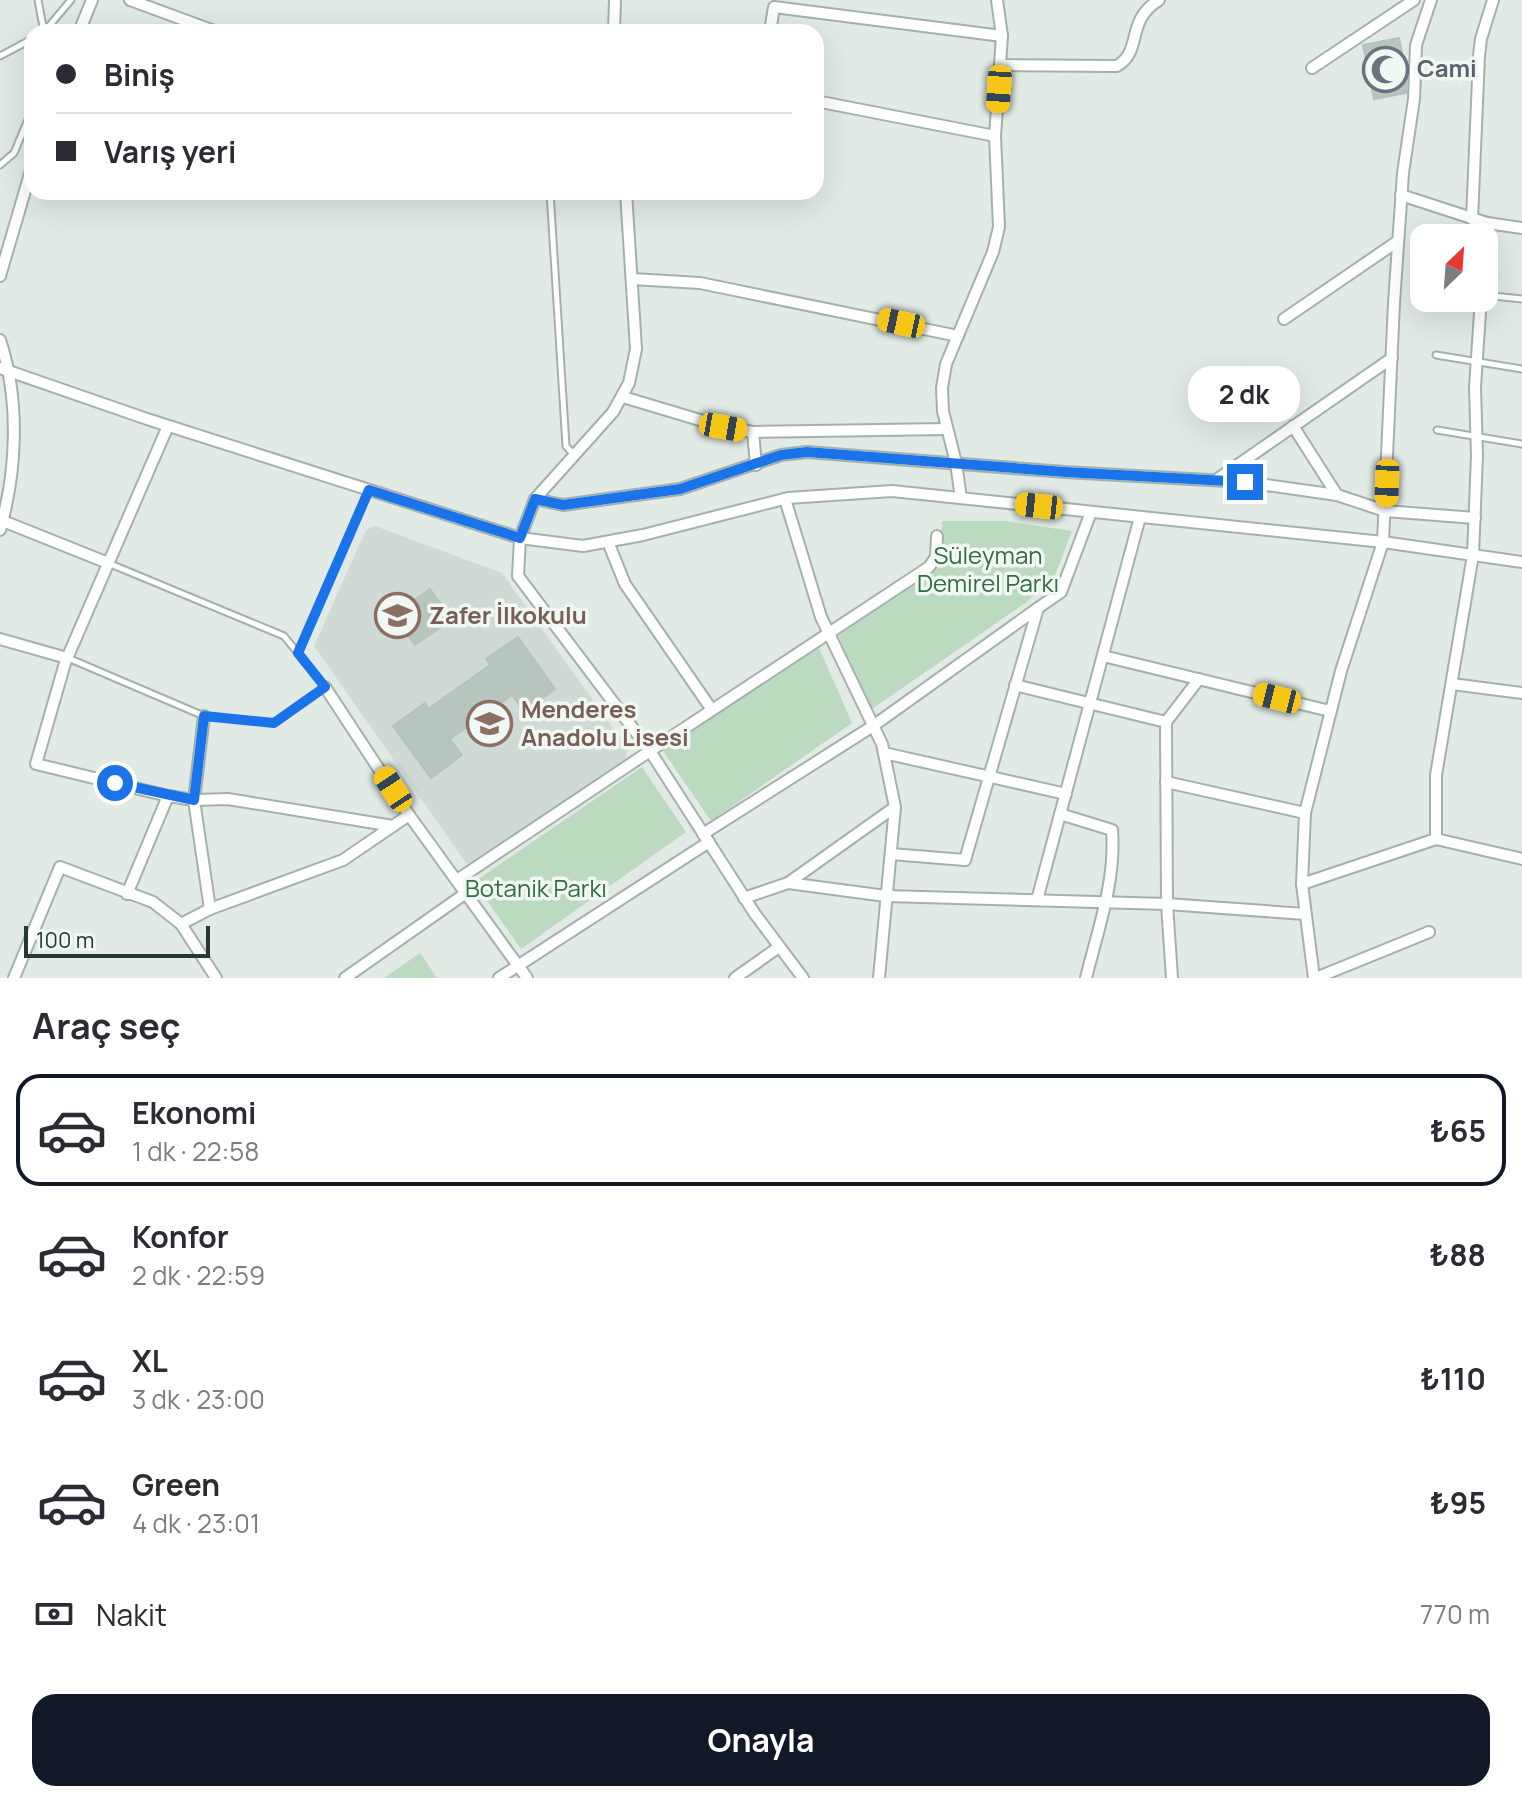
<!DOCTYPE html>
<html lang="tr">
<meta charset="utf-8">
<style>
body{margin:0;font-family:Manrope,sans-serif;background:#f2f2f3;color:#2b2b33;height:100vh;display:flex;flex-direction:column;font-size:30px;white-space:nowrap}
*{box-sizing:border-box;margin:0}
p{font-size:26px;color:#7c7c81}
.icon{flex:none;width:44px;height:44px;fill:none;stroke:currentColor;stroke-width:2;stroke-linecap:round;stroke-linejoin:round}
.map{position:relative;height:978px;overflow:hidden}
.details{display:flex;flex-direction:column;background:#fff;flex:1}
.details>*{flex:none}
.banner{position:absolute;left:24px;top:24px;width:800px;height:176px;border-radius:24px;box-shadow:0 8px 32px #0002;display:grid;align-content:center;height:176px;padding:0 32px;background:#fff}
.needle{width:52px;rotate:25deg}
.fabs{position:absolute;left:1410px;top:224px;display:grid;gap:16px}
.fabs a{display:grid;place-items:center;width:88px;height:88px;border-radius:16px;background:#fff;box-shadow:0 8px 32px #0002;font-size:40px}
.scale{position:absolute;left:24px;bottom:20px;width:186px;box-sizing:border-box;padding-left:8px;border:4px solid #233931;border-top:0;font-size:22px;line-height:28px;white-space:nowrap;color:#233931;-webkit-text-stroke:6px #f1f7f3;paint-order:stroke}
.end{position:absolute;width:36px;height:36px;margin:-18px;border:10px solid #1a73e8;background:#fff;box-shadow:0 0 0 4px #fff}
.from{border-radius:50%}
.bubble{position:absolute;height:56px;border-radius:24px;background:#fff;box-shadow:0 8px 32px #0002;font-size:26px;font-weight:700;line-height:56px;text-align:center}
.car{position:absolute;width:24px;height:48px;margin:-24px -12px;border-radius:10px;box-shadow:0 0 6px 2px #0007;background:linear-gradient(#f5c518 24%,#345 0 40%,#f5c518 0 76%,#345 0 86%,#f5c518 0)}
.banner b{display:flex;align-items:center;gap:28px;height:76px;font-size:30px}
.banner b+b{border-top:2px solid #e1e1e2}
.banner i{width:20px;height:20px;background:#2b2b33}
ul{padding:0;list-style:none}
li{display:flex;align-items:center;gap:24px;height:112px;margin:0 16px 12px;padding:0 16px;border:4px solid transparent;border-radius:24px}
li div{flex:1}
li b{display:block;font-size:30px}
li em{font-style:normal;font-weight:700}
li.active{border-color:#111827}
li>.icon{width:72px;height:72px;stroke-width:1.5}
h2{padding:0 32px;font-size:36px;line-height:96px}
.pay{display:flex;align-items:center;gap:20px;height:88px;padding:0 32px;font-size:30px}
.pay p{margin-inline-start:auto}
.cta{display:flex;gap:16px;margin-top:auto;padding:16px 32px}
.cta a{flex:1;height:92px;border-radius:24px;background:#111827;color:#fff;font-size:32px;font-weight:700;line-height:92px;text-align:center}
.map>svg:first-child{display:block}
</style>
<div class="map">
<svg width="1522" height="978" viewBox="0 0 1522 978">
<rect width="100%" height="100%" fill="#e1eae5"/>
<path fill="#cfdad4" d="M 375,526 L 502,573 L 628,749 L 625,760 L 475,864 L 466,863 L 314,646 L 366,530 Z"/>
<g fill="#bbdac0">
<path d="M 942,521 L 1005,521 L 1072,531 L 1055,575 L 1028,601 L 872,709 L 837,633 L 939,567 Z"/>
<path d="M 819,648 L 852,723 L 711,821 L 661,748 Z"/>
<path d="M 642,767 L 686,832 L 521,949 L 474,882 Z"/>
<path d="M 420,953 L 437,978 L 384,978 Z"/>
</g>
<g fill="#b6c5be" stroke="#b4c3bb" stroke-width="2">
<path d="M 1399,38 L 1407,78 L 1406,93 L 1374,99 L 1363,45 Z"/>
<path d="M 430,589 L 452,619 L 415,645 L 394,615 Z"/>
<path d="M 518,637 L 555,689 L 524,711 L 512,695 L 450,739 L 462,755 L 431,778 L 393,726 L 425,703 L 428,709 L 490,665 L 486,659 Z"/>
</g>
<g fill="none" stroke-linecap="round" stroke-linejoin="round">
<defs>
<g id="lane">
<path d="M 38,0 L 44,32"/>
<path d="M 44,32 L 71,0"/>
<path d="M 0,56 L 32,39"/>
<path d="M 0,165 L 14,153 L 32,110"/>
<path d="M 550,192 L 566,446 L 574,455"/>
<path d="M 1484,295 L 1522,299"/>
<path d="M 1436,355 L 1522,369"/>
<path d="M 1437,430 L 1522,444"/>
<path d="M 298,653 L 368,491"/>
<path d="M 68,658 L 204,716 L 274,723 L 325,687 L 284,636 L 108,563"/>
</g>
<g id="street">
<path d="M 130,0 L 217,32"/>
<path d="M 79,32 L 92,0"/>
<path d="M 614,32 L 615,0"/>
<path d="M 770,32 L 774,7 L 1002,36"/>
<path d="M 1000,65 L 1117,66 C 1143,51 1125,21 1159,0"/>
<path d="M 1312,68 L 1414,0"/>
<path d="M 816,101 L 995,136"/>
<path d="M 1401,195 L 1487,223 L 1522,228"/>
<path d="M 1472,219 L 1479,56 L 1481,39 L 1493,0"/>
<path d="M 1484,262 L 1487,223"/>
<path d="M 0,276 L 32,167"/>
<path d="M 632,279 L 700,283 L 958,336"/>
<path d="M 1284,319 L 1398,241"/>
<path d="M 0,340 C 20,400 17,470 0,530"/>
<path d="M 0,368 L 147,419 L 520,538 L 583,546 L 643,535 L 788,498 L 892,491 L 1383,542 L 1522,562"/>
<path d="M 623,397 L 723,427 L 753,432 L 947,429"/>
<path d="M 168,426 L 65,663 L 36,764 L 168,796 L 194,800 L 228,799 L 393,826"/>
<path d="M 1293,426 L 1337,495"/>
<path d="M 753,432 L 756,465"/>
<path d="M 1216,480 L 1392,358"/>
<path d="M 961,498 L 956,463 L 943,411 L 942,388 L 946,364 L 993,252 L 999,227 L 995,136 L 1002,36 L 997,0"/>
<path d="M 535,499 L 563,505 L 680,489 L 781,455 L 807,452 L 1065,472 L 1245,482 L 1337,495 L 1385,511 L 1475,518"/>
<path d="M 785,499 L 821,617 L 882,744 L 895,807 L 879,978"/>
<path d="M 3,521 L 108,563"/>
<path d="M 608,542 L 625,584 L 712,710"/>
<path d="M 0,639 L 67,658"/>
<path d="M 1103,656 L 1330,711"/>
<path d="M 1452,684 L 1522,693"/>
<path d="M 1015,685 L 1166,722"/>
<path d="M 884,753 L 1066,794"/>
<path d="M 1166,782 L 1305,813"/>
<path d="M 1060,814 L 1112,830 C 1116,881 1098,929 1086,978"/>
<path d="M 409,815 L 527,978"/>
<path d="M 703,834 L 873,726 L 1038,608"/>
<path d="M 1436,839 L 1436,775 L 1473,555 L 1477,456 L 1475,387 L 1481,298"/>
<path d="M 891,854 L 965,860 L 1038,608 L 1061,592 L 1091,512"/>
<path d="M 457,880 L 650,751 L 518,576 L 520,538 L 535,499 L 613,412 L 629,383 L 636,349 L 626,192"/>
<path d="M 788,883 L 895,807"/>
<path d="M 1302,884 L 1436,839 L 1522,859"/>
<path d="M 127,894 L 168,796"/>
<path d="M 744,898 L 788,883 L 886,896 L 1167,904 L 1305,914"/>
<path d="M 1037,900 L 1140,517"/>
<path d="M 210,909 L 343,860 L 409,815 L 325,687"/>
<path d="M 181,924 L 216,978"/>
<path d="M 14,978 L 60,867 L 153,902 L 181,924 L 210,909 L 194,800 L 204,716"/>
<path d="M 345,978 L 466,893"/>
<path d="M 499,978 L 709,842"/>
<path d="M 735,978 L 779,947"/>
<path d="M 803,978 L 755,914 L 650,751 L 929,567 L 936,557 L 937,536"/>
<path d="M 1172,978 L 1167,904 L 1166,722 L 1199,679"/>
<path d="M 1314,978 L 1302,884 L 1305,813 L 1341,671 L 1383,542 L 1394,303 L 1403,173 L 1414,99 L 1416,45 L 1431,0"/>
<path d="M 1316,978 L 1429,932"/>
</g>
</defs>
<use href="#lane" stroke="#a4b1ab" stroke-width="9"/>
<use href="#street" stroke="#a4b1ab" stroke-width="14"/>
<use href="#lane" stroke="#fff" stroke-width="5"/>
<use href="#street" stroke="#fff" stroke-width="10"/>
</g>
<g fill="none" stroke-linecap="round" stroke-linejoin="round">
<path stroke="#1a73e8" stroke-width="10" d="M 115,783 L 194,800 L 204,716 L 274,723 L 325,687 L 298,653 L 369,490 L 520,538 L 535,499 L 563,505 L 680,489 L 781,455 L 807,452 L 1065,472 L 1245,482"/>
</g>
<defs>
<symbol id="mosque-ring" viewBox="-11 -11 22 22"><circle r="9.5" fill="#f1f7f3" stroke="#6b7280" stroke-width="1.5"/><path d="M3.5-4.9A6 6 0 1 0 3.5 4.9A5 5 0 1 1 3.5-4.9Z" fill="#6b7280"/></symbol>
<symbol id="school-ring" viewBox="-11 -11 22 22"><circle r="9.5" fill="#f1f7f3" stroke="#8d6e63" stroke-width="1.5"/><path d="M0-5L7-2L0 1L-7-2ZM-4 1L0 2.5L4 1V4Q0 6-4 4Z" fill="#8d6e63"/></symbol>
</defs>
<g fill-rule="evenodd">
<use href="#mosque-ring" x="1360" y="44" width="51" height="51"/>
<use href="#school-ring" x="372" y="590" width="51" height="51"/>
<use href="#school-ring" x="464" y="698" width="51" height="51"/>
</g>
<g text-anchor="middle" stroke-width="7" stroke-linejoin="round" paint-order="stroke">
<g font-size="24" font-weight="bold" fill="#5b616d" stroke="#f1f7f3" text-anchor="start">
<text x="1417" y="77">Cami</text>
</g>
<g font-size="24" fill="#306d42" stroke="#f1f7f3">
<text x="988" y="564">Süleyman<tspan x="988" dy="28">Demirel Parkı</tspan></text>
<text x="536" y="897">Botanik Parkı</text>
</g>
<g font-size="24" font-weight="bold" fill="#785e54" stroke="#f1f7f3" text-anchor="start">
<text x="429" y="624">Zafer İlkokulu</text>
<text x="521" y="718">Menderes<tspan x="521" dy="28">Anadolu Lisesi</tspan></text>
</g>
</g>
</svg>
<div class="fabs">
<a><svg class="needle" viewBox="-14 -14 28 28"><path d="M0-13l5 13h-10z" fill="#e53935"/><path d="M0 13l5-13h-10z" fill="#7c7c81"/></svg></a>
</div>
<div class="scale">100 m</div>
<i class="end from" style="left:115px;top:783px"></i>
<i class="end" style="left:1245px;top:482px"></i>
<div class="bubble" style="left:1188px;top:366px;width:112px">2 dk</div>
<i class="car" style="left:999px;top:89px;rotate:184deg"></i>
<i class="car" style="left:901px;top:323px;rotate:282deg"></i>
<i class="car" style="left:723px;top:427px;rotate:100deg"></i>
<i class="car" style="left:1387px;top:483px;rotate:182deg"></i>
<i class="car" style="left:1039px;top:506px;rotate:276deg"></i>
<i class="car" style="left:1277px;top:698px;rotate:284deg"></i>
<i class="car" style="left:393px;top:789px;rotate:327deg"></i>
<div class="banner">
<b><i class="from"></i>Biniş</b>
<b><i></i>Varış yeri</b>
</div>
</div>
<section class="details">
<h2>Araç seç</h2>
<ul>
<li class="active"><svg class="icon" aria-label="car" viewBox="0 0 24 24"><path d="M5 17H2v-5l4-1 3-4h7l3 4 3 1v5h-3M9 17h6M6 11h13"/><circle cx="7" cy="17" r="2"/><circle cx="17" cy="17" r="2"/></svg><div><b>Ekonomi</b><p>1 dk · 22:58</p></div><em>₺65</em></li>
<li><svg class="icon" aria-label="car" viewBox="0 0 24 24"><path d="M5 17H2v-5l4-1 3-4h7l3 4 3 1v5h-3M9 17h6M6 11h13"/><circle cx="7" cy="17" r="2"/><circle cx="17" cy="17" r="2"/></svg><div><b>Konfor</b><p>2 dk · 22:59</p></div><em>₺88</em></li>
<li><svg class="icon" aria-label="car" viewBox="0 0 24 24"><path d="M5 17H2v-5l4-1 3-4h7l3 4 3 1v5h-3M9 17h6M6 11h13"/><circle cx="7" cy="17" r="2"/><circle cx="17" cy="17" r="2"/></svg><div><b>XL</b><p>3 dk · 23:00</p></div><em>₺110</em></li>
<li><svg class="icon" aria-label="car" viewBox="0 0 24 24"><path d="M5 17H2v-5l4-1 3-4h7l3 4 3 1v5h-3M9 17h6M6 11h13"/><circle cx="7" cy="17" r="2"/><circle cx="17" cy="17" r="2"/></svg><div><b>Green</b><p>4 dk · 23:01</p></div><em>₺95</em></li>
</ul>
<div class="pay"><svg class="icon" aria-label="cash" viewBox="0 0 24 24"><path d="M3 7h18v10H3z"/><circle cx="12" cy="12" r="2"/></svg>Nakit<p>770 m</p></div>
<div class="cta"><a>Onayla</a></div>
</section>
